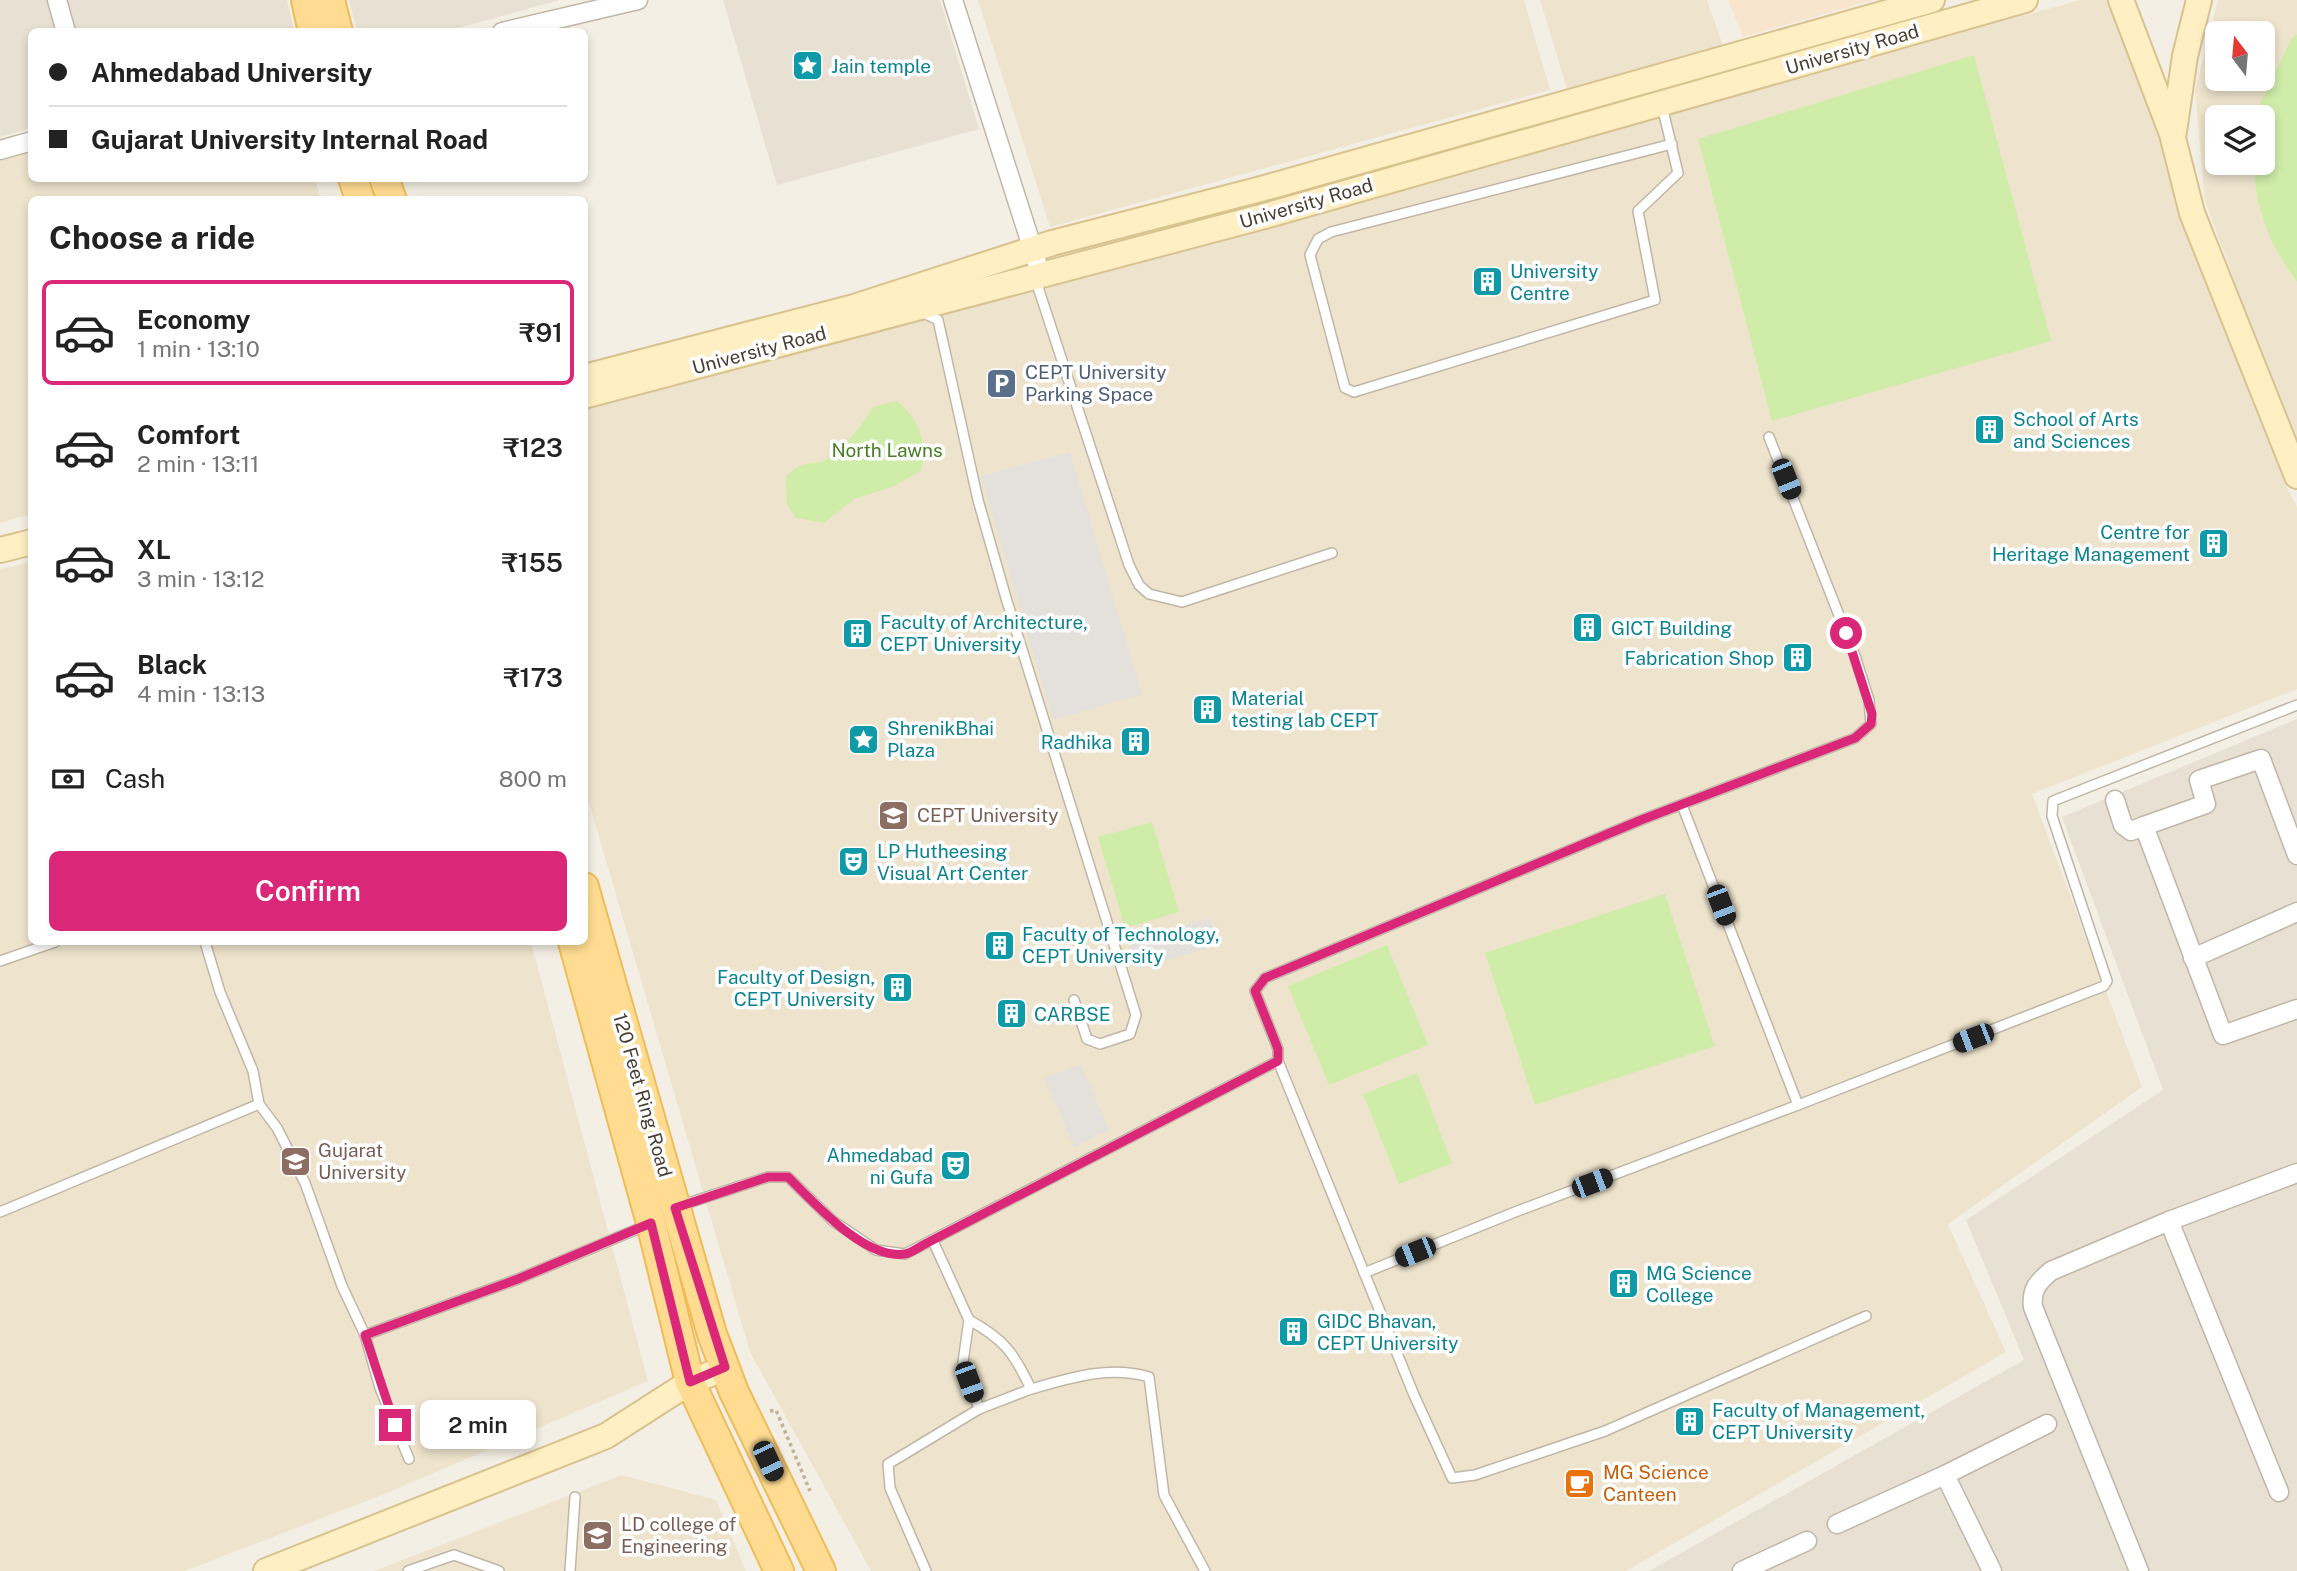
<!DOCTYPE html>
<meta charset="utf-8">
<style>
body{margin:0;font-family:"Public Sans",sans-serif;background:#f2f2f2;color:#222;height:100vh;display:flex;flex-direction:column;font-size:26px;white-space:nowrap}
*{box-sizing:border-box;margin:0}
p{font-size:23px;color:#767676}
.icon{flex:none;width:38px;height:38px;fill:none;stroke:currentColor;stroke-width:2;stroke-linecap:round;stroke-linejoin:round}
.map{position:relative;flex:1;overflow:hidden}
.panel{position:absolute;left:28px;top:196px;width:560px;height:749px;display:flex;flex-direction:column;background:#fff;border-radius:10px;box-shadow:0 4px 10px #0003}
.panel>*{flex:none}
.top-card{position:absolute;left:28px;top:28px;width:560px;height:154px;border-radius:10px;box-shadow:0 4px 10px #0003;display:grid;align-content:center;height:154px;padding:0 21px;background:#fff}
.needle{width:46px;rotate:344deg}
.tools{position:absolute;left:2205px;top:21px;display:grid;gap:14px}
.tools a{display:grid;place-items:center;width:70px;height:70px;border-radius:10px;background:#fff;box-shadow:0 4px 10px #0003;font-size:35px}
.end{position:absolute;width:32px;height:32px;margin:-16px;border:9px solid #db2777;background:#fff;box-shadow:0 0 0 4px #fff}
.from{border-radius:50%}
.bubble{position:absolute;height:49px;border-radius:10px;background:#fff;box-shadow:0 4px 10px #0003;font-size:23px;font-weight:600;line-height:49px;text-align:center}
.car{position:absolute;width:21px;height:42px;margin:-21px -10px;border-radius:9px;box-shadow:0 0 5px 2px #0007;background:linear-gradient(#222 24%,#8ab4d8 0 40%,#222 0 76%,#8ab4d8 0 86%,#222 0)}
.top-card b{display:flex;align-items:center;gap:24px;height:66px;font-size:26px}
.top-card b+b{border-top:2px solid #e0e0e0}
.top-card i{width:18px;height:18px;background:#222}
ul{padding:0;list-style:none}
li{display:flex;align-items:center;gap:21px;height:105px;margin:0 14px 10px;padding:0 7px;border:4px solid transparent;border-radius:10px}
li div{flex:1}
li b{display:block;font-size:26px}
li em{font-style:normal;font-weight:600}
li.active{border-color:#db2777}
li>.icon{width:63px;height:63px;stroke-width:1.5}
h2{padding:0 21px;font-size:32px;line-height:84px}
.pay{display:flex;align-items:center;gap:18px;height:77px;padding:0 21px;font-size:26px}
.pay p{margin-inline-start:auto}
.button{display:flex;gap:14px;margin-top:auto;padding:14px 21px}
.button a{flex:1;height:80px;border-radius:10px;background:#db2777;color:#fff;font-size:28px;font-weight:600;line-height:80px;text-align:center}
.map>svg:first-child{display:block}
</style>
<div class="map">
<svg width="2297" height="1571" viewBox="0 0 2297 1571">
<rect width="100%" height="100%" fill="#f4efe4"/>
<g fill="#e8e0d2">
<path d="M 0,0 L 287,0 L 294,31 L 32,32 L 31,128 L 0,137 Z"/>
<path d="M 349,0 L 559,0 L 444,32 L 357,31 Z"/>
<path d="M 723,0 L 940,0 L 979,129 L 777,185 Z"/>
<path d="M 2297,719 L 2297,1571 L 1649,1571 L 2024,1360 L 1966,1220 L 2163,1090 L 2062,817 Z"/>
</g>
<path fill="#f8e5cd" d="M 1728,0 L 1874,0 L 1743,37 Z"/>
<g fill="#eee4cd" fill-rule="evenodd">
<path d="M 978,0 L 1524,0 L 1550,90 L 1050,227 Z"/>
<path d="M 1540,0 L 1707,0 L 1724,49 L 1568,92 Z"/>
<path d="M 2081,0 L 2108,0 L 2284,482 L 2297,507 L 2297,689 L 2032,794 L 2142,1087 L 1948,1224 L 2006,1352 L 1626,1571 L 871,1571 L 750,1352 L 585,789 L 585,408 Z"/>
<path d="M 2218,0 L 2297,0 L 2297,451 L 2205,201 L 2195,90 ZM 2217,33 L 2263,33 L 2263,79 L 2217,79 ZM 2217,117 L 2263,117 L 2263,163 L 2217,163 Z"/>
<path d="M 31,150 L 32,178 L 315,179 L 321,199 L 32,200 L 31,514 L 0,523 L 0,158 Z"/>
<path d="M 31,562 L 32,942 L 531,942 L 648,1381 L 387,1493 L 185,1571 L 0,1571 L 0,569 Z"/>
<path d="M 622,1475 L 716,1500 L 746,1571 L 374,1571 Z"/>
</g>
<g fill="#d0eca9">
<path d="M 2297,34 L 2297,282 C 2271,247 2253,207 2255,163 L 2263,163 L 2263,117 L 2257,117 L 2257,110 L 2291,40 Z"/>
<path d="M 1974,55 L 2051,341 L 1772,421 L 1698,139 Z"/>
<path d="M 897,401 C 920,420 928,443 921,471 L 892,487 L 854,499 L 824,523 L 796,518 L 787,504 L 786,477 C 806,457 806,468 825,460 C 839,454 867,420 873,407 Z"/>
<path d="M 1152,822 L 1179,912 L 1125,928 L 1098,837 Z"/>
<path d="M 1665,894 L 1715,1046 L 1535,1105 L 1485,953 Z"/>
<path d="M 1387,945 L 1428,1045 L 1329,1085 L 1288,986 Z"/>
<path d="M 1417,1073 L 1452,1163 L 1399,1184 L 1363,1094 Z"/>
</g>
<g fill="#e4e1dd">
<path d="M 1070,452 L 1142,694 L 1053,720 L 981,476 Z"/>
<path d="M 1210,918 L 1218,945 L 1137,969 L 1128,941 Z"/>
<path d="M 1081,1064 L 1109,1130 L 1074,1147 L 1045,1078 Z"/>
</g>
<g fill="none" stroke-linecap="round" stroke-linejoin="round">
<defs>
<g id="lane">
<path d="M 1662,106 L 1678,173 L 1638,211 L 1655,300 L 1354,392 L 1345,388 L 1310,255 L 1318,239 L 1331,232 L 1672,144"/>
<path d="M 1035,278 L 1129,565 L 1139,585 L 1149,594 L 1182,602 L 1332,553"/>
<path d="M 924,309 L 926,314 L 938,320 L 978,500 L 1006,598 L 1136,1015 L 1130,1034 L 1100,1044 L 1087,1039 L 1074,1000"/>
<path d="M 1682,805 L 1798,1105 L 2104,986 L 2107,981 L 2052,816 L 2053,801 L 2297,705"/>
<path d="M 205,942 L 220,992 L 253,1071 L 259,1104 L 277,1128 L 305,1183 L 342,1286 L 365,1335 L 380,1388 L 409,1459"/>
<path d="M 0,961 L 55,942"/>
<path d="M 1278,1061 L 1414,1395 L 1452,1478 L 1475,1475 L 1605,1431 L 1866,1316"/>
<path d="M 679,1206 L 768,1177 L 788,1177 L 833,1221 L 876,1250 L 905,1254 L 1278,1061 L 1278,1049 L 1255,991 L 1265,978 L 1641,820 L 1855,738 L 1871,724 L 1869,700 L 1855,656 L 1769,437"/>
<path d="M 0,1212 L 259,1104"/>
<path d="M 1364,1273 L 1515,1212 L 1798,1105"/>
<path d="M 969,1320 C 1004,1339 1014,1353 1031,1389 C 1070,1378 1109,1365 1149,1377 L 1164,1495 L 1205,1571"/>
<path d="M 365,1335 L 518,1279 L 647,1225"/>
<path d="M 979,1409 L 1031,1389"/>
<path d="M 408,1571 L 454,1555 L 499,1571"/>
<path d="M 570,1571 L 575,1497"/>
<path d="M 926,1571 L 890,1488 L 888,1464 L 979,1409 L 963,1362 L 969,1320 L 933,1241"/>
</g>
<g id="street">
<path d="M 57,0 L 66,32"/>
<path d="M 953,0 L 1041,275"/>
<path d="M 502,32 L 638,0"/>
<path d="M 0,150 L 32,141"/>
<path d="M 2115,800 L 2123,825 L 2131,831 L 2144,826"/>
<path d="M 2297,855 L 2261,759 L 2199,780 L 2206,804 L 2144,826 L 2223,1035 L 2297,1009"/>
<path d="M 2193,958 L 2297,912"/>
<path d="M 2169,1221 L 2279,1492"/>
<path d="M 1837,1524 L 1945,1475"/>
<path d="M 1742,1571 L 1807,1541"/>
<path d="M 1992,1571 L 1945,1475 L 2047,1424"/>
<path d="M 2139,1571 L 2033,1307 C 2031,1289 2038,1282 2051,1271 L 2169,1221 L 2297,1173"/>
</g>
<g id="secondary">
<path d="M 2121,0 L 2172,134"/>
<path d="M 2199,0 L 2185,56 L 2173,138 L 2192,213 L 2297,476"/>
<path d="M 584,377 L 854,307 L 1052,243 L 1261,189 L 1932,0"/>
<path d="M 584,396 L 1272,214 L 2025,0"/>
<path d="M 0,550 L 32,542"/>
<path d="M 266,1571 L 606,1436 L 690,1382 L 725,1368"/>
</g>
<g id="primary">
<path d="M 306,0 L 313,32"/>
<path d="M 330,0 L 338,32"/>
<path d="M 353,178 L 360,200"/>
<path d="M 384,178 L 392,200"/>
<path d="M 584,887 L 712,1334 L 734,1392 L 821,1571"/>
<path d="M 573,942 L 651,1223 L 690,1382 L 779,1571"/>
</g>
</defs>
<use href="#lane" stroke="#c0b6a6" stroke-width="12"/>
<use href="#street" stroke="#c0b6a6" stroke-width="21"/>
<use href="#secondary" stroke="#d8c390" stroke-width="28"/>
<use href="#primary" stroke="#eebc58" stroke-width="32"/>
<path stroke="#c3b296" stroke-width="3.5" stroke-dasharray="3.5 3.5" stroke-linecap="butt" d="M 770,1411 L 776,1410 L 810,1491"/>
<use href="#lane" stroke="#fff" stroke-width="9"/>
<use href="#street" stroke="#fff" stroke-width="18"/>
<use href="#secondary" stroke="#ffefc3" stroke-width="24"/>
<use href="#primary" stroke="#ffdc92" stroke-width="28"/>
</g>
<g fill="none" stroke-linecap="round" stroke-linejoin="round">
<path stroke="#db2777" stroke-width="9" d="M 395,1425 L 365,1335 L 518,1279 L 651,1223 L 690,1382 L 725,1367 L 675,1208 L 768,1177 L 788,1177 C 815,1203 864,1260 905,1254 C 911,1253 919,1247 925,1244 L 1278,1061 L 1278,1049 L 1255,991 L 1265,978 L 1641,820 L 1855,738 L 1871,724 L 1872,714 L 1846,633"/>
</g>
<defs>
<symbol id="sight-square" viewBox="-11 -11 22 22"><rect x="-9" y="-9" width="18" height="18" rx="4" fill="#0f9aa8" stroke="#fff"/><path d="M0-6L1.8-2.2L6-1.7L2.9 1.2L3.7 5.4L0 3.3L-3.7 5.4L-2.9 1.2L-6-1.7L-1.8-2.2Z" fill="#fff"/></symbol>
<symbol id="building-square" viewBox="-11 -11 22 22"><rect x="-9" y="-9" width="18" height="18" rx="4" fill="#0f9aa8" stroke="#fff"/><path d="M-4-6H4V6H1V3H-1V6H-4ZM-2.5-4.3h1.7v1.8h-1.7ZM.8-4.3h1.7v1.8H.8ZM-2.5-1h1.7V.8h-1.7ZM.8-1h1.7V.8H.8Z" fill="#fff"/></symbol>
<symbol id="parking-square" viewBox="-11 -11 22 22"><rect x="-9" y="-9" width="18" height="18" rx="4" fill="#5c6f8a" stroke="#fff"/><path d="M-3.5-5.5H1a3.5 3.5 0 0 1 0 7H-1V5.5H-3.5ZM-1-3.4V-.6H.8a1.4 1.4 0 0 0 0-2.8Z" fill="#fff"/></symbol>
<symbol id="university-square" viewBox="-11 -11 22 22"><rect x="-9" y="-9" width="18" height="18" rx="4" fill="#8d6e63" stroke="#fff"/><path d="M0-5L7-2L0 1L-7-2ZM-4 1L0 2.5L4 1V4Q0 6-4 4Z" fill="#fff"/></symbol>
<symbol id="theatre-square" viewBox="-11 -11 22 22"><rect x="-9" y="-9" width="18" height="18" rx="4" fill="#0f9aa8" stroke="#fff"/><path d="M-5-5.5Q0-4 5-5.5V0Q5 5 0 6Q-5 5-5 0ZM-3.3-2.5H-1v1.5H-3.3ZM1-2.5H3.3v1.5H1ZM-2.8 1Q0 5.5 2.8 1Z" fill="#fff"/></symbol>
<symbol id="cafe-square" viewBox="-11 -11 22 22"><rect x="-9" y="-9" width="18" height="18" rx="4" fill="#e8710a" stroke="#fff"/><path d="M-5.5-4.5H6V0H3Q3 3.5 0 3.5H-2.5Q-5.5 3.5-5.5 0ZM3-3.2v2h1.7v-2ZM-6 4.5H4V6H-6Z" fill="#fff"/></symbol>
</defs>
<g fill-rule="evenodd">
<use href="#sight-square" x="790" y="48" width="35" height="35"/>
<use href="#building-square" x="1470" y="264" width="35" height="35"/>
<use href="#parking-square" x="984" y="366" width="35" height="35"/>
<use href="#building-square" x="1972" y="412" width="35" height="35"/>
<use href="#building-square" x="2196" y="526" width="35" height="35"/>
<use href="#building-square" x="1570" y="610" width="35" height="35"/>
<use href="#building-square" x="840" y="616" width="35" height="35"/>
<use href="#building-square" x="1780" y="640" width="35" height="35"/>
<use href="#building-square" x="1190" y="692" width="35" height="35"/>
<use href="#sight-square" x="846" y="722" width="35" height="35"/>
<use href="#building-square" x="1118" y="724" width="35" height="35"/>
<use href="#university-square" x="876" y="798" width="35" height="35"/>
<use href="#theatre-square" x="836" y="844" width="35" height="35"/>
<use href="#building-square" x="982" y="928" width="35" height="35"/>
<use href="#building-square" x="880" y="970" width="35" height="35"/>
<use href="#building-square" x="994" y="996" width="35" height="35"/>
<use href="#university-square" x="278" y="1144" width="35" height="35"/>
<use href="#theatre-square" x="938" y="1148" width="35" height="35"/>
<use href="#building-square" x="1606" y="1266" width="35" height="35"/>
<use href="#building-square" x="1276" y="1314" width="35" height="35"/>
<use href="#building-square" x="1672" y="1404" width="35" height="35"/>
<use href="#cafe-square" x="1562" y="1466" width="35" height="35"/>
<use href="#university-square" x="580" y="1518" width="35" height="35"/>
</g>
<g text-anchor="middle" stroke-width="7" stroke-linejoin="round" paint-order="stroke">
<g font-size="19" fill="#473f34" stroke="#fff">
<text transform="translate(1852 49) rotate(-16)" y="7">University Road</text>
<text transform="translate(1306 203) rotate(-16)" y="7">University Road</text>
<text transform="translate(759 350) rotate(-15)" y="7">University Road</text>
<text transform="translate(643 1095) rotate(74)" y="7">120 Feet Ring Road</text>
</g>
<g font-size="19" fill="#0d838f" stroke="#fff" text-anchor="start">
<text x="831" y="73">Jain temple</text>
<text x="1510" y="278">University<tspan x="1510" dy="22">Centre</tspan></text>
<text x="2013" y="426">School of Arts<tspan x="2013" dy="22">and Sciences</tspan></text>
<text x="2190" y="539" text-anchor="end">Centre for<tspan x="2190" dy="22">Heritage Management</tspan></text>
<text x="880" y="629">Faculty of Architecture,<tspan x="880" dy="22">CEPT University</tspan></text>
<text x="1611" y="635">GICT Building</text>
<text x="1774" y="665" text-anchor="end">Fabrication Shop</text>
<text x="1231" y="705">Material<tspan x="1231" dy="22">testing lab CEPT</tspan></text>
<text x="887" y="735">ShrenikBhai<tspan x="887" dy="22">Plaza</tspan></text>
<text x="1112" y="749" text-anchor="end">Radhika</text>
<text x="877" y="858">LP Hutheesing<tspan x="877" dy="22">Visual Art Center</tspan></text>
<text x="1022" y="941">Faculty of Technology,<tspan x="1022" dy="22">CEPT University</tspan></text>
<text x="875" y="984" text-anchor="end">Faculty of Design,<tspan x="875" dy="22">CEPT University</tspan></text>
<text x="1034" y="1021">CARBSE</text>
<text x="933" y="1162" text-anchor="end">Ahmedabad<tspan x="933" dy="22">ni Gufa</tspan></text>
<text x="1646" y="1280">MG Science<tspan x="1646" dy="22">College</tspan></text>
<text x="1317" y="1328">GIDC Bhavan,<tspan x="1317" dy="22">CEPT University</tspan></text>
<text x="1712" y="1417">Faculty of Management,<tspan x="1712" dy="22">CEPT University</tspan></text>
</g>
<g font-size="19" fill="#4e5e75" stroke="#fff" text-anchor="start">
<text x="1025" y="379">CEPT University<tspan x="1025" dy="22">Parking Space</tspan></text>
</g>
<g font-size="19" fill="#487e22" stroke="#fff">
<text x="887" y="457">North Lawns</text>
</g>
<g font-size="19" fill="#785e54" stroke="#fff" text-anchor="start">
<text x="917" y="822">CEPT University</text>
<text x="318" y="1157">Gujarat<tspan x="318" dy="22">University</tspan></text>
<text x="621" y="1531">LD college of<tspan x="621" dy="22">Engineering</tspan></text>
</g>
<g font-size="19" fill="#c56008" stroke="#fff" text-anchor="start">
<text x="1603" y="1479">MG Science<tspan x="1603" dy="22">Canteen</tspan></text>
</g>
</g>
</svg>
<div class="tools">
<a><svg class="needle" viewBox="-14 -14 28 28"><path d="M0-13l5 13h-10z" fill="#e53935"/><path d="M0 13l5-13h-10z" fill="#767676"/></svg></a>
<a><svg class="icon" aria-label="layers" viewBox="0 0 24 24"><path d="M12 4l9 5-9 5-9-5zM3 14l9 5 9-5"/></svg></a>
</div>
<i class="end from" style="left:1846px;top:633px"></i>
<i class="end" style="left:395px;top:1425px"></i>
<div class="bubble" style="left:420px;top:1400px;width:116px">2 min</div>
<i class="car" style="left:1786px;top:479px;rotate:158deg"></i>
<i class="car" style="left:1721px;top:905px;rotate:159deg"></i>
<i class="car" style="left:1973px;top:1038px;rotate:249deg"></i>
<i class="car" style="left:1592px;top:1183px;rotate:69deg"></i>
<i class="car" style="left:1415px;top:1252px;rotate:248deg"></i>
<i class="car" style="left:969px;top:1382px;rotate:160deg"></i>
<i class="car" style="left:768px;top:1461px;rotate:155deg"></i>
<div class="top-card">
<b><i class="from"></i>Ahmedabad University</b>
<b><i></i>Gujarat University Internal Road</b>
</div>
<section class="panel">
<h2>Choose a ride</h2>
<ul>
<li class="active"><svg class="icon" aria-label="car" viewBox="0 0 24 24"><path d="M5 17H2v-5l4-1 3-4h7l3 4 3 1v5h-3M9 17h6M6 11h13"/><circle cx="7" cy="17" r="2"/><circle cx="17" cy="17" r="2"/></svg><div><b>Economy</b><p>1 min · 13:10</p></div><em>₹91</em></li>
<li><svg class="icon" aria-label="car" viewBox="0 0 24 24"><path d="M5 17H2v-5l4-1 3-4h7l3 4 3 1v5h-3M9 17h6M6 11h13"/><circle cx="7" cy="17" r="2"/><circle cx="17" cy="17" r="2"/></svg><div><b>Comfort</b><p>2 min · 13:11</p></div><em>₹123</em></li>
<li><svg class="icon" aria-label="car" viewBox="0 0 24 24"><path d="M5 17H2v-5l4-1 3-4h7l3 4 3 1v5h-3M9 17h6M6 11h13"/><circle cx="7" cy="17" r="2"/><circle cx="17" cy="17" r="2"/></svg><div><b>XL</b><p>3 min · 13:12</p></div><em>₹155</em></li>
<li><svg class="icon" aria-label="car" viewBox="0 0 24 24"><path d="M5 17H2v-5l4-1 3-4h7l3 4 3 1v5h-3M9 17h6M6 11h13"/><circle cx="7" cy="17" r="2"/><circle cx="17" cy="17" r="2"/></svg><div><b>Black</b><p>4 min · 13:13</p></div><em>₹173</em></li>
</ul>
<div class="pay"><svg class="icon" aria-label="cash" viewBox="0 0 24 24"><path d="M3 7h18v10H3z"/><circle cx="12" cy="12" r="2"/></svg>Cash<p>800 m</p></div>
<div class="button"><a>Confirm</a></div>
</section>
</div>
